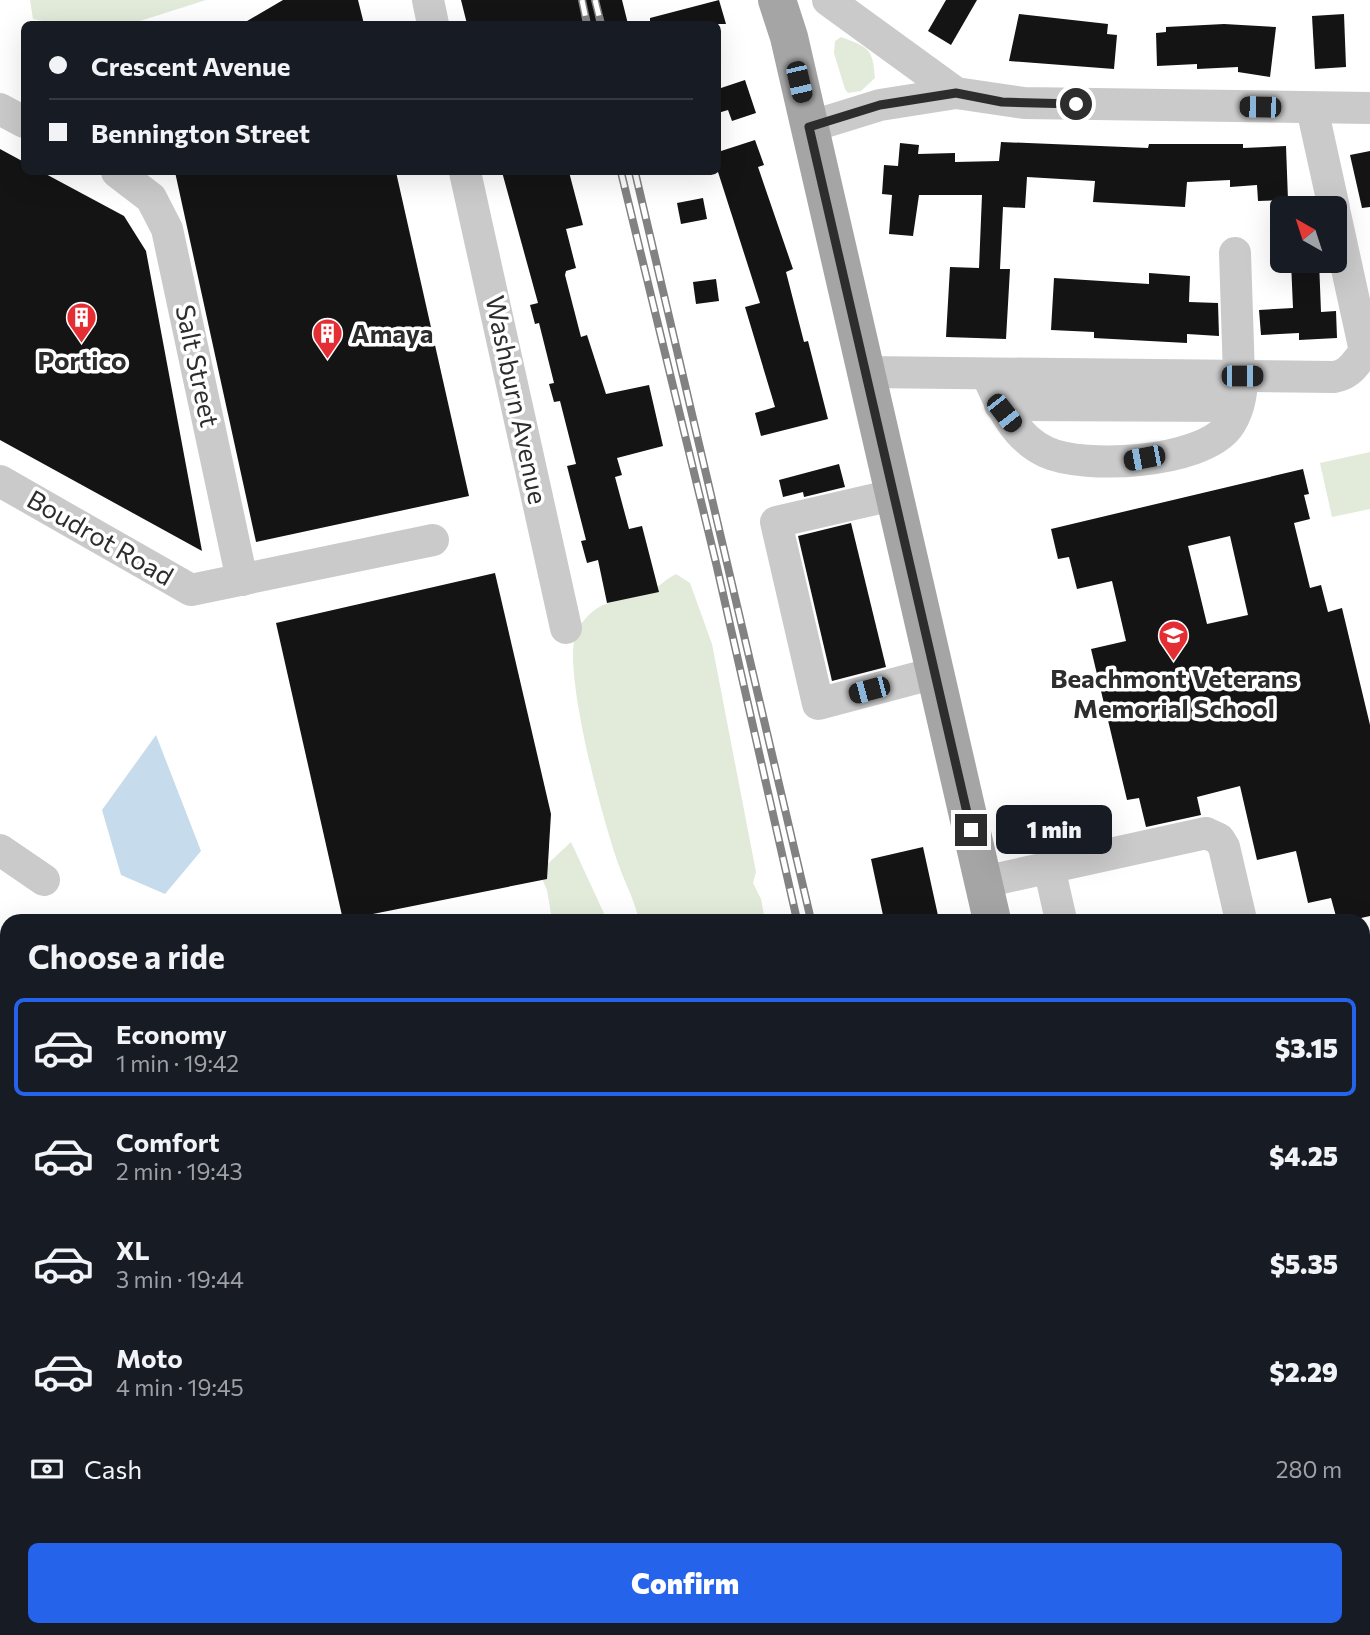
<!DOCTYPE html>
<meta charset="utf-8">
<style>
body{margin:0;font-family:Commissioner,sans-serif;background:#242831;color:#f1f3f6;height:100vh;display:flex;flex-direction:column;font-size:26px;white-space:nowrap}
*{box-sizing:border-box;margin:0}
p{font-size:23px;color:#9ea1a6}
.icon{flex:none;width:38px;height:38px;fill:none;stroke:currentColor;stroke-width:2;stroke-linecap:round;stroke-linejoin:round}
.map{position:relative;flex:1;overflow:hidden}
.side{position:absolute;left:0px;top:914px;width:1370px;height:723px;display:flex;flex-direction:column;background:#171b24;border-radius:21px 21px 0 0;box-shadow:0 7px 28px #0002}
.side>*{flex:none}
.top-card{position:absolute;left:21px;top:21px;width:700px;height:154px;border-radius:10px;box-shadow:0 7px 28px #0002;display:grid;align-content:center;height:154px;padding:0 28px;background:#171b24}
.needle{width:46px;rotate:321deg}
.buttons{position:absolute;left:1270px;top:196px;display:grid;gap:14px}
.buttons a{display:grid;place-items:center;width:77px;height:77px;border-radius:10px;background:#171b24;box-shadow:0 7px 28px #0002;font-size:35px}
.end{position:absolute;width:32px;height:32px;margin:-16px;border:9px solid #2d2d2d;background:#fff;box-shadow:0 0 0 4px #fff}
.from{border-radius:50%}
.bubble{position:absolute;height:49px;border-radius:10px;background:#171b24;box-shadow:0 7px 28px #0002;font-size:23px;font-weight:800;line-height:49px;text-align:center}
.car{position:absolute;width:21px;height:42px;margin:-21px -10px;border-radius:9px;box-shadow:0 0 5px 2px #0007;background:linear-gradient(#222 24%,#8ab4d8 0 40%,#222 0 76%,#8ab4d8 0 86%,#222 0)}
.top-card b{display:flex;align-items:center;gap:24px;height:66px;font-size:26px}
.top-card b+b{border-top:2px solid #363941}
.top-card i{width:18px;height:18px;background:#f1f3f6}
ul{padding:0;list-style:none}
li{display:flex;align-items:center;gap:21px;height:98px;margin:0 14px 10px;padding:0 14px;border:4px solid transparent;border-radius:10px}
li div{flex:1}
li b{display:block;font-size:26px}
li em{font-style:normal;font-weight:800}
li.active{border-color:#2563eb}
li>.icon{width:63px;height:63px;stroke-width:1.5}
h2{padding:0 28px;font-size:32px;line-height:84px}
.pay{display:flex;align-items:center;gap:18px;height:77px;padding:0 28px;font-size:26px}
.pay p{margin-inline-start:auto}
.primary-button{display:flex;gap:14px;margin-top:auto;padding:14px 28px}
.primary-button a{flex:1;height:80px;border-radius:10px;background:#2563eb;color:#fff;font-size:28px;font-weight:800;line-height:80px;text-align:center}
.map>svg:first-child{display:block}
</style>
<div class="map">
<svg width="1370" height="1635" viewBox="0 0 1370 1635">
<rect width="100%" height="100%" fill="#fff"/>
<g fill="#e2eada">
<path d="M 30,0 L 206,0 L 140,21 L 112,24 L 56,24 L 33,19 Z"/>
<path d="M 841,37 C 868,47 873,48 875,78 L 861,91 L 848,93 L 845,89 L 834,53 L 835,41 Z"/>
<path d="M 1370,452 L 1370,509 L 1332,517 L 1320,463 Z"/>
<path d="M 676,574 L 690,583 L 712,644 L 756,872 L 753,883 L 761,899 L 765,920 L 639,920 C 634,899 626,885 619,866 C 603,821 564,678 575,636 C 577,629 582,622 587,617 C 603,599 624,601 645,594 C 656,590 665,579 676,574 Z"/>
<path d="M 571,842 L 607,920 L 552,920 L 547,890 L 539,872 Z"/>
<path d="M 1370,938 L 1370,1635 L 1218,1635 L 1216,1629 L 1363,1629 L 1363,1376 L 1366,1375 L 1363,940 Z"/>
<path d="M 0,1073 L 7,1075 L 7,1205 L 0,1199 Z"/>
<path d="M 0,1306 L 7,1310 L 7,1629 L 501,1629 L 499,1635 L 0,1635 Z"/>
<path d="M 717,1629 L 921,1629 L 923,1635 L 718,1635 Z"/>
<path d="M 974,1629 L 1083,1629 L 1085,1635 L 975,1635 Z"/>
</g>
<g fill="#c6dbeb">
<path d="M 156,735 L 201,851 L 165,894 L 121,875 L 102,810 Z"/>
<path d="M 1370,1398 L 1370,1635 L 1267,1635 L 1264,1629 L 1363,1629 L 1363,1400 Z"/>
</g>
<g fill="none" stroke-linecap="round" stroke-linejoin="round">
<path stroke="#c6dbeb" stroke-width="7" d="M 0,1123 L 7,1127"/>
</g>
<g fill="#141414" fill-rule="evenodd">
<path d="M 283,0 L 358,0 L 364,24 L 242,24 Z"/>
<path d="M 461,0 L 622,0 L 628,24 L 467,24 Z"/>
<path d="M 719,0 L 726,24 L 650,24 L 650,18 Z"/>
<path d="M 946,0 L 977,0 L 951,45 L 928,31 Z"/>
<path d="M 1019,14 L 1108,24 L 1107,34 L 1117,35 L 1114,69 L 1009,61 Z"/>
<path d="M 1344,14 L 1346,67 L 1315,69 L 1312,16 Z"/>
<path d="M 1224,24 L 1276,27 L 1270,77 L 1238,72 L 1238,67 L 1197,69 L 1197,64 L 1157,66 L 1156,33 L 1166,32 L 1166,27 Z"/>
<path d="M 745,80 L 756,113 L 732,121 L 728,110 L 718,113 L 718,89 Z"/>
<path d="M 755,140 L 764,165 L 758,167 L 793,269 L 786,272 L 804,342 L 808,341 L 828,419 L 761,436 L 755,413 L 775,407 L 745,307 L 760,303 L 718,172 L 718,152 Z"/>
<path d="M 1001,142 L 1148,148 L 1149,144 L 1243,144 L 1243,148 L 1286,146 L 1288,200 L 1258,201 L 1257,185 L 1230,187 L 1230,180 L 1187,182 L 1185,207 L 1093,202 L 1095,181 L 1027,177 L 1025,208 L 1003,207 L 1000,269 L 1010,269 L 1006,339 L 946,337 L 950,267 L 979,268 L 982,195 L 919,195 L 913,236 L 889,234 L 892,195 L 882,194 L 884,165 L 898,166 L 900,143 L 919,145 L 918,154 L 955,153 L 955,162 L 999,161 Z"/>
<path d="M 0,149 L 24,162 L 24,172 L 42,172 L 124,216 L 146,251 L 202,551 L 0,440 Z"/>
<path d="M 1370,151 L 1370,207 L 1362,208 L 1350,155 Z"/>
<path d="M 175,172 L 396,172 L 469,496 L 256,542 Z"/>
<path d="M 502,172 L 569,172 L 583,225 L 566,229 L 576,268 L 566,271 L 565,275 L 581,337 L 587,335 L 606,394 L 649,385 L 663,446 L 617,458 L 622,475 L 615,477 L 629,529 L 642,526 L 659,592 L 607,603 L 598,560 L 587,563 L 581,541 L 586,540 L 567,466 L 576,464 L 560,401 L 554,402 L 549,384 L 554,383 L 539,323 L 535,324 L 530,305 L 538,303 Z"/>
<path d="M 703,198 L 707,219 L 681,224 L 677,203 Z"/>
<path d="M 1319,261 L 1321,312 L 1336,311 L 1337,338 L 1299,340 L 1299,333 L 1261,335 L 1259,310 L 1293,308 L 1291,262 Z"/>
<path d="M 1149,273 L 1190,276 L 1189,302 L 1218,303 L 1219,336 L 1187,334 L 1187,343 L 1094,338 L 1094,332 L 1051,330 L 1054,278 L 1149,284 Z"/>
<path d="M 716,279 L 719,301 L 696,304 L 693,282 Z"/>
<path d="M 839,464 L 845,487 L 804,497 L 803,492 L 783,497 L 779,480 Z"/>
<path d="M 1303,469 L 1309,494 L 1304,495 L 1310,519 L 1294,523 L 1310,588 L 1321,585 L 1328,612 L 1342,608 L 1370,725 L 1370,916 L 1352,920 L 1337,920 L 1331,898 L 1308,903 L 1296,851 L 1257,860 L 1240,786 L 1197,797 L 1201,815 L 1146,827 L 1139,798 L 1127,800 L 1091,649 L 1126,641 L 1112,581 L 1077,589 L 1069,557 L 1058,559 L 1051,529 ZM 1230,536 L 1248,615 L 1207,624 L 1188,546 Z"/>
<path d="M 851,523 L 886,667 L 832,681 L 798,536 Z"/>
<path d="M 495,573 L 551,814 L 547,879 L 343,920 L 276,623 Z"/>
<path d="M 923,847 L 939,920 L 884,920 L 871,859 Z"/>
</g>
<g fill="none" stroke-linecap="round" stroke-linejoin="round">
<g stroke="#cacaca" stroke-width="32">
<path d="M 428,0 L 433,24"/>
<path d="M 828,0 L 956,93"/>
<path d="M 1312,108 L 1334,208"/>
<path d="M 0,109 L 24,122"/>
<path d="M 809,127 L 880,105 L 956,93 L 1024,103 L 1370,108"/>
<path d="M 117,172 L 151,198 L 167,229 L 242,580"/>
<path d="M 465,172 L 566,628"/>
<path d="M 1335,214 L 1365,351"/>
<path d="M 1235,253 L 1239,376"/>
<path d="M 865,372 L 1334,377 C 1356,373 1356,356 1370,350"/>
<path d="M 987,374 C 1000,404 1014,437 1046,452 C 1085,470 1201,463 1228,427 C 1239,412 1242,393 1242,376"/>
<path d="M 1000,405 L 1237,406"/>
<path d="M 0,481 L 191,590 L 433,540"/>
<path d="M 893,495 L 776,522 L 818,704 L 935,673"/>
<path d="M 0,850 L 44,880"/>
<path d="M 1049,867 L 1061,920"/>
<path d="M 983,882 L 1206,833 L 1219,839 L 1224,847 L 1241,920"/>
</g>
<g stroke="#a5a5a5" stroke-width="38">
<path d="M 777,0 L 789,37 L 992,920"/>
<path d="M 1157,1629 L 1158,1635"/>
</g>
<defs>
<g id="rail">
<path d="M 582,0 L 587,24"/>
<path d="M 595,0 L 601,24"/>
<path d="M 621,172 L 716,563 L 797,920"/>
<path d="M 635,172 L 811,920"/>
<path d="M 958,1629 L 959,1635"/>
<path d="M 972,1629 L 973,1635"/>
</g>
</defs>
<use href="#rail" stroke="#828282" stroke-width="8"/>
<use href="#rail" stroke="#fff" stroke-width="5" stroke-dasharray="16" stroke-linecap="butt"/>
</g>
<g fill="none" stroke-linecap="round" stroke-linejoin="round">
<path stroke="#2d2d2d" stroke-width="9" d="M 971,830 L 809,127 L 880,105 L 956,93 L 1002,102 L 1076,104"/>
</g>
<defs>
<symbol id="building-pin" viewBox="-11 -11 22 30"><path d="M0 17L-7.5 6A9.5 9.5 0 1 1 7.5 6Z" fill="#e42e34" stroke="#fff"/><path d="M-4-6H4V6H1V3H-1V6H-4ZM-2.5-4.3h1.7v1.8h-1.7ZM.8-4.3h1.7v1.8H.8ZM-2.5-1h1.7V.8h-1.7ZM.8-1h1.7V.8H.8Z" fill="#fff"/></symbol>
<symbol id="school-pin" viewBox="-11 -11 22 30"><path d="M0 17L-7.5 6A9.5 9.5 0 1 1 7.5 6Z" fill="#e42e34" stroke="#fff"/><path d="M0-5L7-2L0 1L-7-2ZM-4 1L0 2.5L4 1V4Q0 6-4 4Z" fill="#fff"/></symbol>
</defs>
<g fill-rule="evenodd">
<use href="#building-pin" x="64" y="300" width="35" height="47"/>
<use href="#building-pin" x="310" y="316" width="35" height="47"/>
<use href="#school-pin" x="1156" y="618" width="35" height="47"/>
</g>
<g text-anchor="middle" stroke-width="7" stroke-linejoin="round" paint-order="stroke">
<g font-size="26" font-weight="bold" fill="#2d2d2d" stroke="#fff">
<text x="351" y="343" text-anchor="start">Amaya</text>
<text x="82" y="370">Portico</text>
<text x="1174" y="688">Beachmont Veterans<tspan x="1174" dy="30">Memorial School</tspan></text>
</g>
<g font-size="26" fill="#2d2d2d" stroke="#fff">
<text transform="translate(197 366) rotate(78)" y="9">Salt Street</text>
<text transform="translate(516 400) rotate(78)" y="9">Washburn Avenue</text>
<text transform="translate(100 538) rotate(30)" y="9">Boudrot Road</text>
</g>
</g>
</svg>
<div class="buttons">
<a><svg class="needle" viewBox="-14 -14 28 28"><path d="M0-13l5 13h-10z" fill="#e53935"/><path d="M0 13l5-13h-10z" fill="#9ea1a6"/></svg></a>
</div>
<i class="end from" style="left:1076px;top:104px"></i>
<i class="end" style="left:971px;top:830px"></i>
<div class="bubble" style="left:996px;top:805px;width:116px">1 min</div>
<i class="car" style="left:799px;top:82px;rotate:167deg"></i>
<i class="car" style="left:1260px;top:107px;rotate:271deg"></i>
<i class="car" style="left:1242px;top:376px;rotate:90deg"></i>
<i class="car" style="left:1004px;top:413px;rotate:142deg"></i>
<i class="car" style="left:1144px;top:458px;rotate:259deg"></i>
<i class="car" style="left:869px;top:690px;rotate:255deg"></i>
<div class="top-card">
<b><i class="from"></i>Crescent Avenue</b>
<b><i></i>Bennington Street</b>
</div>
<section class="side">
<h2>Choose a ride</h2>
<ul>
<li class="active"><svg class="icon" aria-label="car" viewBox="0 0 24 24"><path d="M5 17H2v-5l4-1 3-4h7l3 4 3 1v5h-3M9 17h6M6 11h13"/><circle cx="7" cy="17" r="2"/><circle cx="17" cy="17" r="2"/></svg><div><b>Economy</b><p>1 min · 19:42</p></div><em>$3.15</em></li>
<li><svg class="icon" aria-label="car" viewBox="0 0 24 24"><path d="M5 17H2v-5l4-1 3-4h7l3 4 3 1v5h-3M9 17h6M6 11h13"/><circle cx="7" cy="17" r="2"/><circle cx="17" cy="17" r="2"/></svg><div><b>Comfort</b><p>2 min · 19:43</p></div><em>$4.25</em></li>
<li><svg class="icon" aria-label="car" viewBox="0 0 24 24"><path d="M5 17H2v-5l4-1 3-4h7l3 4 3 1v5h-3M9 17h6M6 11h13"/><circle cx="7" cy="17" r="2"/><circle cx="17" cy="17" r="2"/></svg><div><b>XL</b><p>3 min · 19:44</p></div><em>$5.35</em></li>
<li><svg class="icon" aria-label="car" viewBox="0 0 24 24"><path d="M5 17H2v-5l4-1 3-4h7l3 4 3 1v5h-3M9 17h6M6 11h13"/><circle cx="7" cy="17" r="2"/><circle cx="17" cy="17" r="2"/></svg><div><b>Moto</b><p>4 min · 19:45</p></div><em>$2.29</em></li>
</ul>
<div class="pay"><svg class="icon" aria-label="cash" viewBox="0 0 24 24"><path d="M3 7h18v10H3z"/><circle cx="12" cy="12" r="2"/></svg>Cash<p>280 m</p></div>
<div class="primary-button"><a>Confirm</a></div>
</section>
</div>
